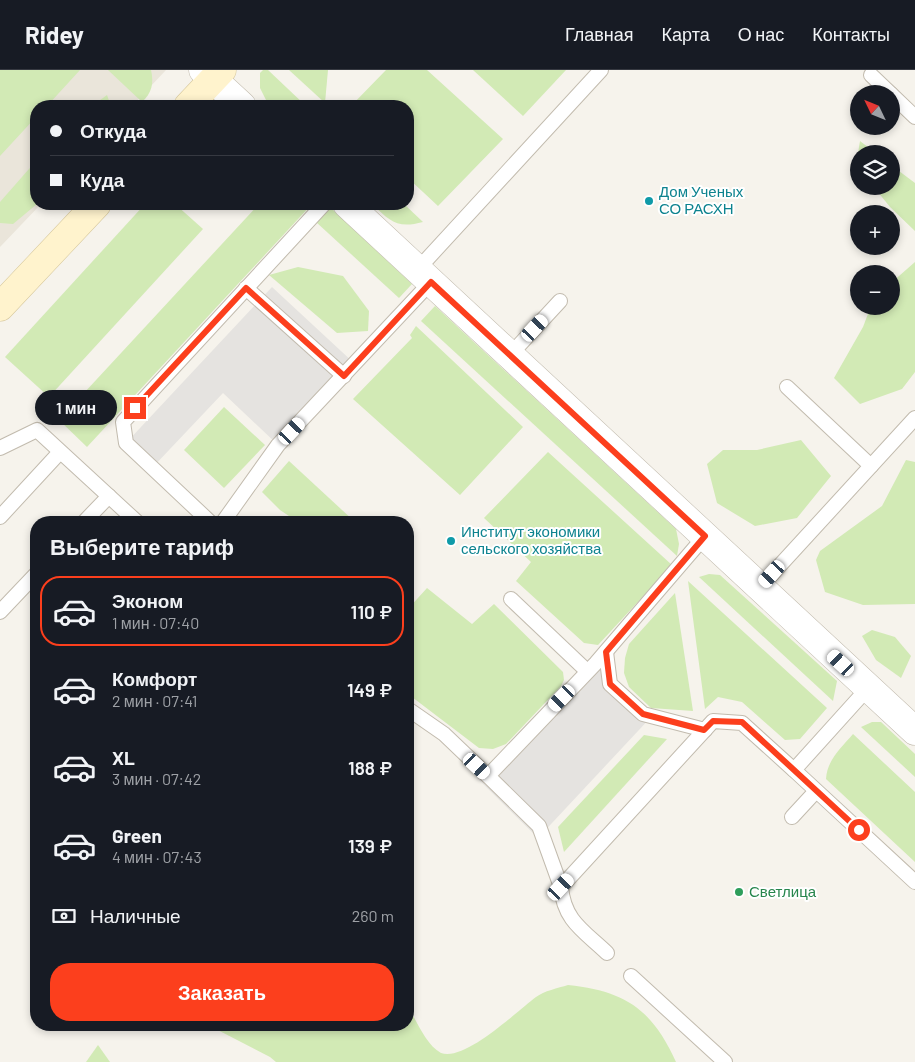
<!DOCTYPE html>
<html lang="ru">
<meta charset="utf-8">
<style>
body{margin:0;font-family:Barlow,sans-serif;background:#20242c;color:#f1f3f6;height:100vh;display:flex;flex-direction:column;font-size:19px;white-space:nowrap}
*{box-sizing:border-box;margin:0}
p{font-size:16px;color:#9ea1a6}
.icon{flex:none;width:28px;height:28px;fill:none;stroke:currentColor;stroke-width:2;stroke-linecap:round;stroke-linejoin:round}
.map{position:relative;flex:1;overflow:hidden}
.details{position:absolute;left:30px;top:446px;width:384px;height:515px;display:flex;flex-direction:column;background:#171b24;border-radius:20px;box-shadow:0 2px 8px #0003}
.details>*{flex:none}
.guide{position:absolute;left:30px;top:30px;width:384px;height:110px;border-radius:20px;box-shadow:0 2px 8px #0003;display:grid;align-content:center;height:110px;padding:0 20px;background:#171b24}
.needle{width:32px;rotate:313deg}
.tools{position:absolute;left:850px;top:15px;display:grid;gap:10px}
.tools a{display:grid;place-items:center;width:50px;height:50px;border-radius:50%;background:#171b24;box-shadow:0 2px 8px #0003;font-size:25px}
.end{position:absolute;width:22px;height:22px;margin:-11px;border:6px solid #fc3f1d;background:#fff;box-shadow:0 0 0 2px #fff}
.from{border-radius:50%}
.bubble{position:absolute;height:35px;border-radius:18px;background:#171b24;box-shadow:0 2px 8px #0003;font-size:16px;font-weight:600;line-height:35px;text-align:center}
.car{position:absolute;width:15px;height:30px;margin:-15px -8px;border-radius:6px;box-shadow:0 0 4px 1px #0007;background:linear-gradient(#fff 24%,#345 0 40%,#fff 0 76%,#345 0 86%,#fff 0)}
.guide b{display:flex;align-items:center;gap:18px;height:48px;font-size:19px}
.guide b+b{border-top:1px solid #363941}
.guide i{width:12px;height:12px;background:#f1f3f6}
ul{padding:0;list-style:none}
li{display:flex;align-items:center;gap:15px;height:70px;margin:0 10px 8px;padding:0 10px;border:2px solid transparent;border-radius:20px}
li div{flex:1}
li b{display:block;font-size:19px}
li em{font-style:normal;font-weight:600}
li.current{border-color:#fc3f1d}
li>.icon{width:45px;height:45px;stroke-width:1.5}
h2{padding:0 20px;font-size:22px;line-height:60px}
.pay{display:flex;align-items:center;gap:12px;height:55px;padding:0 20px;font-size:19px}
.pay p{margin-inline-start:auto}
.primary-button{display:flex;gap:10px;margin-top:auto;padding:10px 20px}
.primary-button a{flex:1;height:58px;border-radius:20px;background:#fc3f1d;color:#fff;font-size:20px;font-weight:600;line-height:58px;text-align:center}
header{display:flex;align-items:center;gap:30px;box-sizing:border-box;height:70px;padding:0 25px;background:#171b24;border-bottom:1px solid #363941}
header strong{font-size:24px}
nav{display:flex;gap:28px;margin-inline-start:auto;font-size:18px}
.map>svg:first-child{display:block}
</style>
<header>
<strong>Ridey</strong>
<nav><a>Главная</a><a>Карта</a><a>О нас</a><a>Контакты</a></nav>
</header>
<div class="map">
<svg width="915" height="992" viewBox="0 0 915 992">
<rect width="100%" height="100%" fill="#f6f3ec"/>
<path fill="#eae5da" d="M 0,0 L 166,0 L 132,36 L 36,36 L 36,134 L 41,134 L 0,177 Z"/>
<g fill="#d2eab5">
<path d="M 0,0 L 80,0 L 47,36 L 36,36 L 36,47 L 0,86 Z"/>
<path d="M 108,0 L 151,0 C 154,13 152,23 142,32 Z"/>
<path d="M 263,0 L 268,0 L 306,36 L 269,36 L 260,18 L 260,3 Z"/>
<path d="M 289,0 L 328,0 L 325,33 Z"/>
<path d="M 386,0 L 427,0 L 503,69 L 438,136 L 408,108 L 408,36 L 351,36 Z"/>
<path d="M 473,0 L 566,0 L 523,46 Z"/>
<path d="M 107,25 L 111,36 L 92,36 Z"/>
<path d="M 860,71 L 877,84 L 859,84 L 859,99 L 856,95 Z"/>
<path d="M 36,91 L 37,134 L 13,154 L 0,153 L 0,132 Z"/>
<path d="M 891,95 L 915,113 L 915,161 L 890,137 L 873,116 L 891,116 Z"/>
<path d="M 145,134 L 175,134 L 203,159 L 49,327 L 5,287 Z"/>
<path d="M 259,134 L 312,134 L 87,377 L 59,350 Z"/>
<path d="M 372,134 L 404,134 L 423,152 C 397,159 390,151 372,134 Z"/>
<path d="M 330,137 L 412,214 L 399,228 L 316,152 Z"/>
<path d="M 915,192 L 915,302 L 902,319 L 860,334 L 834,308 L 863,257 L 871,236 L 891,236 L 891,213 Z"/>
<path d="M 298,197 L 343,206 L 369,241 L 368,261 L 337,263 L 269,205 Z"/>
<path d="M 435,236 L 676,459 L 679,474 L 677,486 L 421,251 Z"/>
<path d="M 416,256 L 523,357 L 460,425 L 353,329 L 412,268 L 410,265 Z"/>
<path d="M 224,337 L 265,375 L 224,418 L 184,380 Z"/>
<path d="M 801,370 L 831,406 L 797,448 L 755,456 L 717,433 L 707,394 L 723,380 L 757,380 Z"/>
<path d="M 548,382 L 672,495 L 598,575 L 584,573 L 516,511 L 531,492 L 484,448 Z"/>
<path d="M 906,390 L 915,392 L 915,534 L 863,535 L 825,522 L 816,490 L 820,481 L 882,436 Z"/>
<path d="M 289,391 L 355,452 L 298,452 L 280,440 L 262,422 Z"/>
<path d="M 709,504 L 720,505 L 837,611 L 833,631 L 699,507 Z"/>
<path d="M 688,511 L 827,638 L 800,669 L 785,670 L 742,632 L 718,627 L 705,639 Z"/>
<path d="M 427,518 L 472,554 L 494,534 L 563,602 L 564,610 L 561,616 L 506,674 L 493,679 L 479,678 L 408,624 L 408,539 Z"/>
<path d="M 675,523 L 693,641 L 651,638 L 629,617 L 624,603 L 625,588 L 629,574 Z"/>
<path d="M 872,560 L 895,567 L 911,586 L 901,608 L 876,590 L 862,566 Z"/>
<path d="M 872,652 L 881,652 L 915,684 L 915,707 L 861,657 Z"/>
<path d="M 853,664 L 915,722 L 915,792 L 826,709 C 827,690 841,678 853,664 Z"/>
<path d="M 644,665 L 667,669 L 564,782 L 558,757 Z"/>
<path d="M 568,915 C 625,921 652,939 676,992 L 276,992 L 270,987 L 208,955 L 408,955 L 408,937 C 417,951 426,975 441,983 C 465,992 517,941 536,927 C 544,921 558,918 568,915 Z"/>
<path d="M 98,975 L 110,992 L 86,992 Z"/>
</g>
<g fill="#e5e3e0">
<path d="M 272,217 L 355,294 L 278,375 L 223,323 L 152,398 L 126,373 Z"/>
<path d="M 591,588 L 652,646 L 538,768 L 477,708 Z"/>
</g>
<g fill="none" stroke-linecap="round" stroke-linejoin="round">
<defs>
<g id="lane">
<path d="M 871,5 L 891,24"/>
<path d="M 891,24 L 915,47"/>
<path d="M 418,199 L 601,0"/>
<path d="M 246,218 L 344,306"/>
<path d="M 510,285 L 560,231"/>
<path d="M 787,317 L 871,396"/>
<path d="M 0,378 L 37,360 L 137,452"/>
<path d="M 0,447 L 60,382"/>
<path d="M 84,452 L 109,426"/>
<path d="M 210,452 L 126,373 L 123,352 L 324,134"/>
<path d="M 223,452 L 278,375 L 431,212"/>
<path d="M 760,517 L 915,348"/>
<path d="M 511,529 L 587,601"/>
<path d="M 0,542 L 36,504"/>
<path d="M 606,582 L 610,614 L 643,644 L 705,660"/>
<path d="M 868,618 L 794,700 L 915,812"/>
<path d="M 408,639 L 444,664 L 488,706 L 596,593 L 705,466"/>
<path d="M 488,706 L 539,756 L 561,817"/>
<path d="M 792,747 L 816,721"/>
<path d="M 607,883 C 584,861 564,851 561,817 L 713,651 L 742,653 L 794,700"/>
<path d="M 631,906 L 725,992"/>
</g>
<g id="street">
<path d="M 203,0 L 242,36"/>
<path d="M 347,134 L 915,661"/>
</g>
<g id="secondary">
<path d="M 188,36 L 222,0"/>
<path d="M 0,237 L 97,134"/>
</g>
</defs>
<use href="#lane" stroke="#c2bbae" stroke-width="16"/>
<use href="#street" stroke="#c2bbae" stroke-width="29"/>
<use href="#secondary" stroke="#d6c79b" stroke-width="29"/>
<use href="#lane" stroke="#fff" stroke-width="14"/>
<use href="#street" stroke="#fff" stroke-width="28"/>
<use href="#secondary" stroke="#fff3cd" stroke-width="28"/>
</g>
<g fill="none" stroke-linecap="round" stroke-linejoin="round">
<path stroke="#fc3f1d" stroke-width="6" d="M 135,338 L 246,218 L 344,306 L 431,212 L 705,466 L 606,582 L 610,614 L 643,644 L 704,660 L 713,651 L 742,652 L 859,760"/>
</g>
<g fill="#0f9aa8" stroke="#fff" stroke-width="2">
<circle cx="649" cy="131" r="5"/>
<circle cx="451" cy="471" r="5"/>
</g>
<circle fill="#2e9e5b" stroke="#fff" stroke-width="2" cx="739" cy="822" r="5"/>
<g text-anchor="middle" stroke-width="4" stroke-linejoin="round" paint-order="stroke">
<g font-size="15" fill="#0d838f" stroke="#fff" text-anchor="start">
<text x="659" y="127">Дом Ученых<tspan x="659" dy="17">СО РАСХН</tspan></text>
<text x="461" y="467">Институт экономики<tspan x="461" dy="17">сельского хозяйства</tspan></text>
</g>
<g font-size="15" fill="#27864d" stroke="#fff" text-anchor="start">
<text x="749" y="827">Светлица</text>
</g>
</g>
</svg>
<div class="tools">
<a><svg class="needle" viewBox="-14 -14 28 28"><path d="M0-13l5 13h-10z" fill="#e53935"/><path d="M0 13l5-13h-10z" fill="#9ea1a6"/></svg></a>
<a><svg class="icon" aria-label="layers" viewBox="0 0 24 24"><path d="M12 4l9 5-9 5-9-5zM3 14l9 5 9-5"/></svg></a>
<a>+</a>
<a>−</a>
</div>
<i class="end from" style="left:859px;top:760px"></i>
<i class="end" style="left:135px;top:338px"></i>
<div class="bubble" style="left:35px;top:320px;width:82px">1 мин</div>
<i class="car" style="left:535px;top:258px;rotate:43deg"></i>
<i class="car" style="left:292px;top:361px;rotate:43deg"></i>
<i class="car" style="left:772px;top:504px;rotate:222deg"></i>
<i class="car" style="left:841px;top:593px;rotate:313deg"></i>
<i class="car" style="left:562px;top:628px;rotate:224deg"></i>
<i class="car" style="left:477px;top:696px;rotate:133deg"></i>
<i class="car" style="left:561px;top:817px;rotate:43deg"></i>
<div class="guide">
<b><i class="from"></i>Откуда</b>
<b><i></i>Куда</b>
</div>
<section class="details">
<h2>Выберите тариф</h2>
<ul>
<li class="current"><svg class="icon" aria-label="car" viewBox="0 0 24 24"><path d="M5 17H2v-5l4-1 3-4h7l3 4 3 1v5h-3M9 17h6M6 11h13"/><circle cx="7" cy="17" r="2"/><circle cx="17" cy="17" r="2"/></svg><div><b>Эконом</b><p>1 мин · 07:40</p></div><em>110 ₽</em></li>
<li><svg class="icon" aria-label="car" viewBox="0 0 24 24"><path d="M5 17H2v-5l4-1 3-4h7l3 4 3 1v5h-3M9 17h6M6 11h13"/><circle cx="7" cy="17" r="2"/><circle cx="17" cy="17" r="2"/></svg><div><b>Комфорт</b><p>2 мин · 07:41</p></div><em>149 ₽</em></li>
<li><svg class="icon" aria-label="car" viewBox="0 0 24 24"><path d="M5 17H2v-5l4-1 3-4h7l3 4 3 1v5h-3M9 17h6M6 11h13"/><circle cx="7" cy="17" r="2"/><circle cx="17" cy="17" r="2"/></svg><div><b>XL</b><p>3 мин · 07:42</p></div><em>188 ₽</em></li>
<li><svg class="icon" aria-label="car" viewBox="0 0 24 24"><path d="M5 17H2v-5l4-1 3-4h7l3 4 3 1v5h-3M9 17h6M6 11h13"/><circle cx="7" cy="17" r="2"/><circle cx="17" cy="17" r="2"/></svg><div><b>Green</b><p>4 мин · 07:43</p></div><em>139 ₽</em></li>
</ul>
<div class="pay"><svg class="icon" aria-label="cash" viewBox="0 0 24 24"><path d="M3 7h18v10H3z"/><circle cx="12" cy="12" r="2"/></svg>Наличные<p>260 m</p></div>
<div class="primary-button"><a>Заказать</a></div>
</section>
</div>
